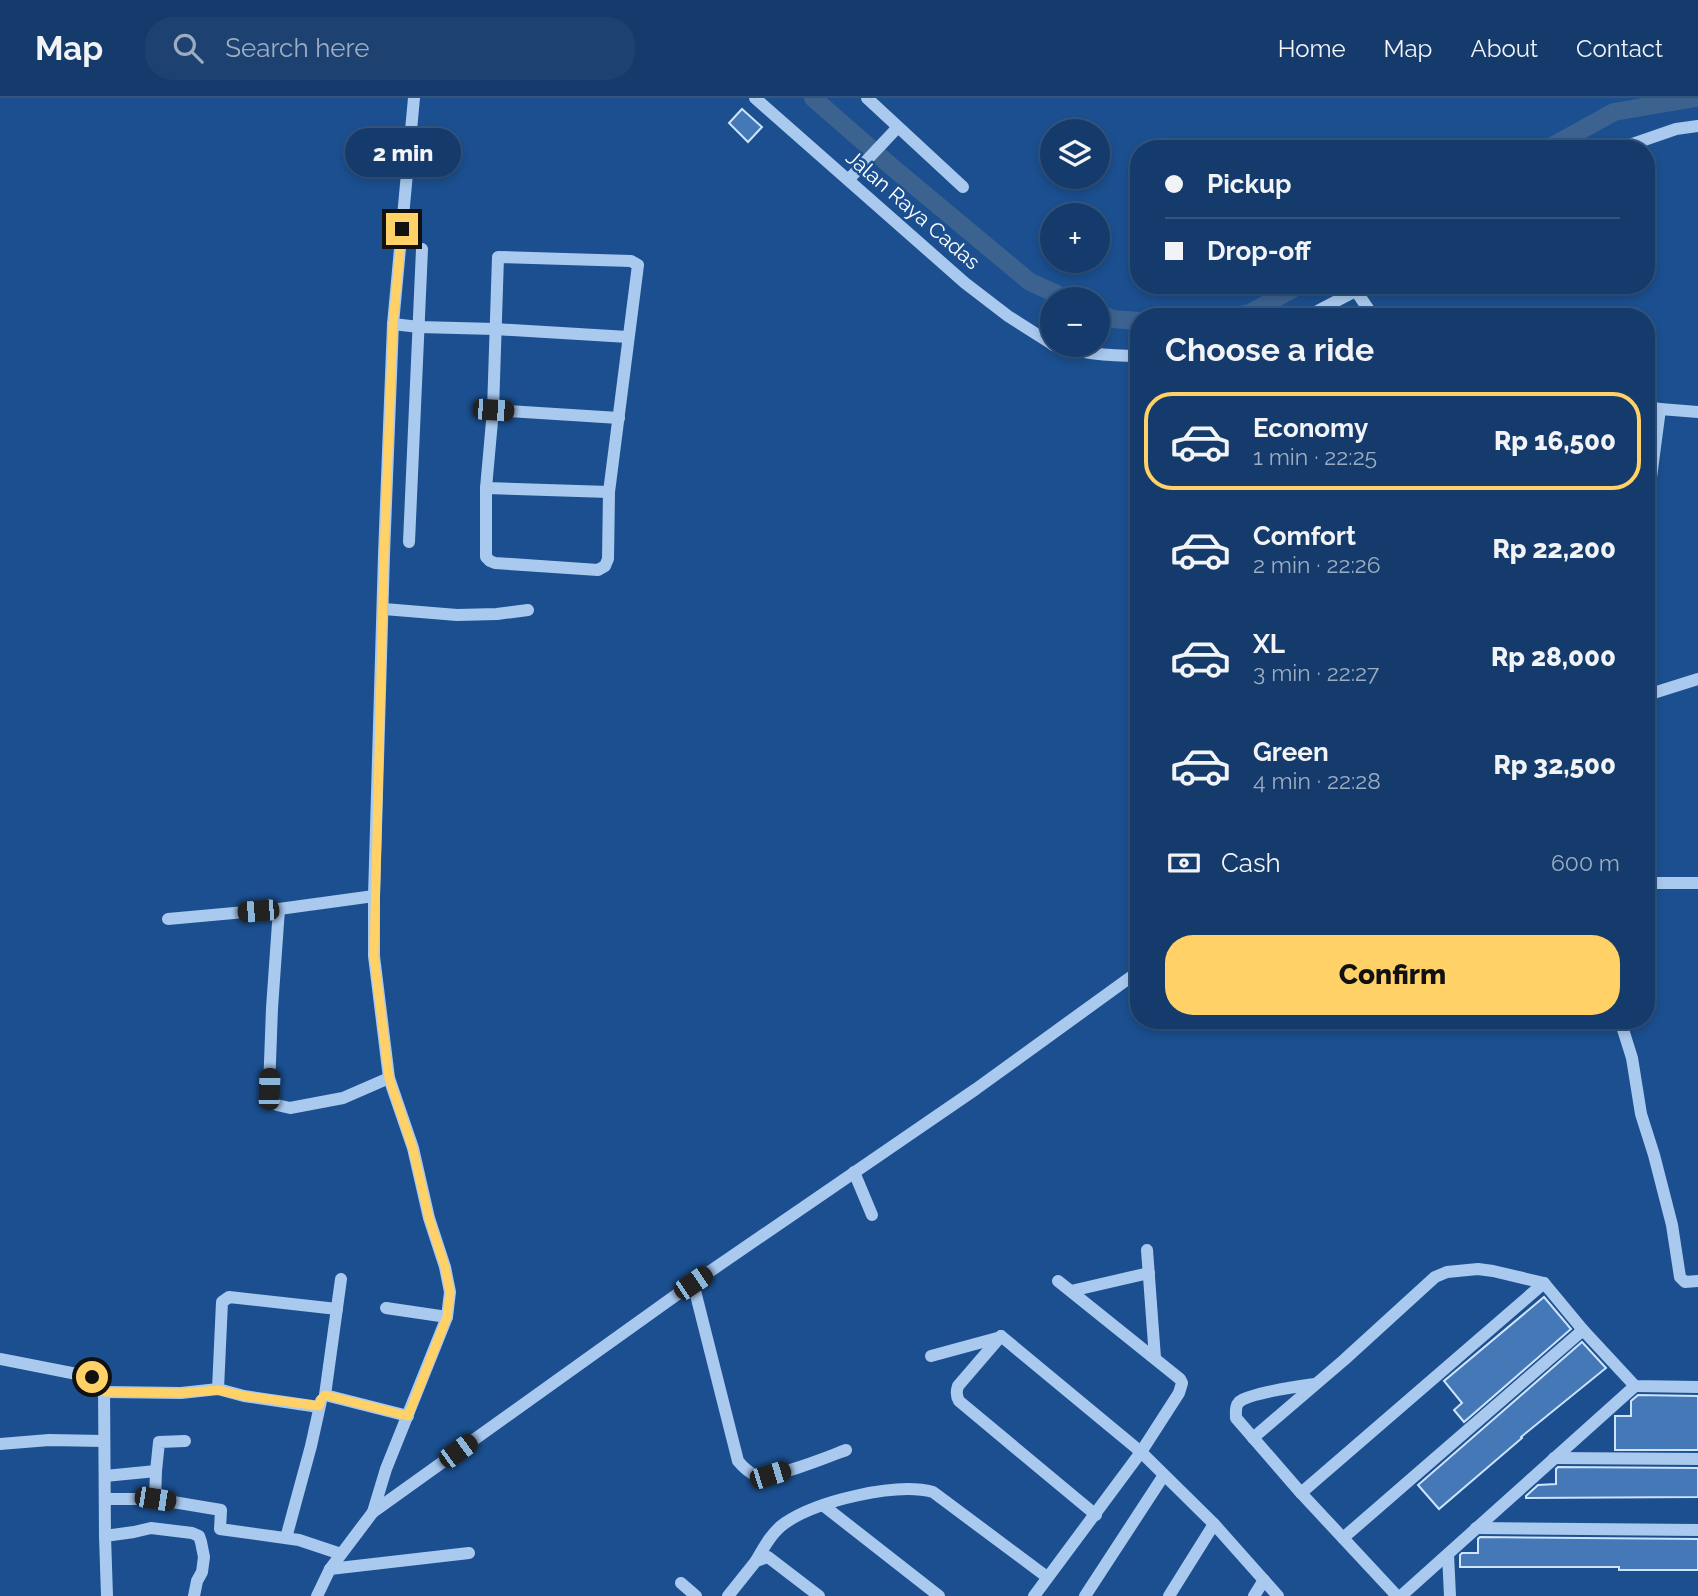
<!DOCTYPE html>
<meta charset="utf-8">
<style>
body{margin:0;font-family:Raleway,sans-serif;background:#1d4271;color:#f1f3f6;height:100vh;display:flex;flex-direction:column;font-size:26px;white-space:nowrap}
*{box-sizing:border-box;margin:0}
p{font-size:23px;color:#9dadc1}
.icon{flex:none;width:38px;height:38px;fill:none;stroke:currentColor;stroke-width:2;stroke-linecap:round;stroke-linejoin:round}
.map{position:relative;flex:1;overflow:hidden}
.sheet{position:absolute;left:1130px;top:210px;width:525px;height:721px;display:flex;flex-direction:column;background:#143b6b;border-radius:28px;box-shadow:0 4px 10px #0003,0 0 0 2px #33557e}
.sheet>*{flex:none}
.banner{position:absolute;left:1130px;top:42px;width:525px;height:154px;border-radius:28px;box-shadow:0 4px 10px #0003,0 0 0 2px #33557e;display:grid;align-content:center;height:154px;padding:0 35px;background:#143b6b}
.fabs{position:absolute;left:1040px;top:21px;display:grid;gap:14px}
.fabs a{display:grid;place-items:center;width:70px;height:70px;border-radius:50%;background:#143b6b;box-shadow:0 4px 10px #0003,0 0 0 2px #33557e;font-size:35px}
.end{position:absolute;width:32px;height:32px;margin:-16px;border:9px solid #ffd166;background:#111;box-shadow:0 0 0 4px #111}
.from{border-radius:50%}
.bubble{position:absolute;height:49px;border-radius:24px;background:#143b6b;box-shadow:0 4px 10px #0003,0 0 0 2px #33557e;font-size:23px;font-weight:800;line-height:49px;text-align:center}
.car{position:absolute;width:21px;height:42px;margin:-21px -10px;border-radius:9px;box-shadow:0 0 5px 2px #0007;background:linear-gradient(#222 24%,#8ab4d8 0 40%,#222 0 76%,#8ab4d8 0 86%,#222 0)}
.banner b{display:flex;align-items:center;gap:24px;height:66px;font-size:26px}
.banner b+b{border-top:2px solid #33557e}
.banner i{width:18px;height:18px;background:#f1f3f6}
ul{padding:0;list-style:none}
li{display:flex;align-items:center;gap:21px;height:98px;margin:0 14px 10px;padding:0 21px;border:4px solid transparent;border-radius:28px}
li div{flex:1}
li b{display:block;font-size:26px}
li em{font-style:normal;font-weight:800}
li.current{border-color:#ffd166}
li>.icon{width:63px;height:63px;stroke-width:1.5}
h2{padding:0 35px;font-size:32px;line-height:84px}
.pay{display:flex;align-items:center;gap:18px;height:77px;padding:0 35px;font-size:26px}
.pay p{margin-inline-start:auto}
.cta{display:flex;gap:14px;margin-top:auto;padding:14px 35px}
.cta a{flex:1;height:80px;border-radius:28px;background:#ffd166;color:#111;font-size:28px;font-weight:800;line-height:80px;text-align:center}
header{display:flex;align-items:center;gap:42px;box-sizing:border-box;height:98px;padding:0 35px;background:#143b6b;border-bottom:2px solid #33557e}
header strong{font-size:33px}
nav{display:flex;gap:38px;margin-inline-start:auto;font-size:24px}
.search{width:490px;height:63px;background:#1d4271;display:flex;align-items:center;gap:18px;box-sizing:border-box;padding:0 24px;border-radius:28px;color:#9dadc1;font-size:26px}
.map>svg:first-child{display:block}
</style>
<header>
<strong>Map</strong>
<div class="search"><svg class="icon" aria-label="search" viewBox="0 0 24 24"><circle cx="10" cy="10" r="6"/><path d="M15 15l6 6"/></svg>Search here</div>
<nav><a>Home</a><a>Map</a><a>About</a><a>Contact</a></nav>
</header>
<div class="map">
<svg width="1698" height="1498" viewBox="0 0 1698 1498">
<rect width="100%" height="100%" fill="#1b4f8f"/>
<g fill="none" stroke-linecap="round" stroke-linejoin="round">
<g stroke="#3c6290" stroke-width="18">
<path d="M 813,0 L 892,69 L 1030,184 L 1068,201"/>
<path d="M 1547,51 L 1614,14 L 1696,0"/>
<path d="M 1097,214 L 1112,221 L 1139,223"/>
<path d="M 1227,219 L 1250,215 L 1300,187"/>
</g>
</g>
<g fill="#4478b7" stroke="#cfe3fa" stroke-width="2">
<path d="M 742,11 L 762,29 L 748,44 L 729,25 Z"/>
<path d="M 1544,1199 L 1571,1231 L 1464,1324 L 1454,1312 L 1462,1305 L 1444,1283 Z"/>
<path d="M 1582,1244 L 1606,1270 L 1521,1339 L 1522,1340 L 1439,1411 L 1418,1387 Z"/>
<path d="M 1638,1297 L 1698,1298 L 1698,1352 L 1615,1352 L 1615,1318 L 1631,1318 L 1631,1303 Z"/>
<path d="M 1558,1369 L 1698,1370 L 1698,1399 L 1526,1400 L 1526,1398 L 1538,1387 L 1556,1386 L 1556,1371 Z"/>
<path d="M 1480,1439 L 1698,1441 L 1698,1472 L 1619,1472 L 1619,1469 L 1460,1469 L 1460,1457 L 1462,1455 L 1478,1455 L 1478,1441 Z"/>
</g>
<g fill="none" stroke-linecap="round" stroke-linejoin="round">
<g stroke="#a9c9ee" stroke-width="12">
<path d="M 755,0 L 965,185 L 1008,218 L 1052,246"/>
<path d="M 867,0 L 963,89"/>
<path d="M 1618,51 L 1676,31 L 1698,28"/>
<path d="M 849,81 L 898,29"/>
<path d="M 498,159 L 631,163 L 638,167 L 609,394 L 608,461 L 605,468 L 598,472 L 495,465 L 490,463 L 486,459 L 486,390 L 493,312 Z"/>
<path d="M 1356,193 L 1371,215 L 1377,219"/>
<path d="M 1306,219 L 1367,187"/>
<path d="M 393,226 L 419,229 L 495,231 L 628,239"/>
<path d="M 1053,247 C 1082,256 1110,258 1139,258"/>
<path d="M 1647,308 L 1660,311 L 1650,387"/>
<path d="M 1660,311 L 1698,314"/>
<path d="M 493,312 L 619,320"/>
<path d="M 486,390 L 609,394"/>
<path d="M 409,444 L 422,151"/>
<path d="M 384,511 L 457,517 L 497,516 L 528,512"/>
<path d="M 1647,597 L 1698,581"/>
<path d="M 1647,785 L 1698,785"/>
<path d="M 279,811 L 272,910 L 269,991 L 272,1001 L 277,1007 L 290,1010 L 343,1000 L 389,980"/>
<path d="M 168,821 L 279,811 L 374,798"/>
<path d="M 1620,922 L 1632,960 L 1641,1016 L 1654,1057 L 1672,1127 L 1680,1179 L 1685,1184 L 1698,1183"/>
<path d="M 854,1074 L 872,1117"/>
<path d="M 1147,1152 L 1155,1260"/>
<path d="M 341,1181 L 325,1297 L 408,1318"/>
<path d="M 693,1185 L 738,1363 C 743,1369 748,1374 755,1377 C 773,1382 827,1359 846,1352"/>
<path d="M 1071,1193 L 1149,1175"/>
<path d="M 386,1210 L 447,1219"/>
<path d="M 1001,1238 L 1141,1354 L 1179,1295 L 1182,1285 L 1180,1281 L 1058,1183"/>
<path d="M 1001,1238 L 958,1288 C 956,1294 956,1298 959,1303 L 1096,1417"/>
<path d="M 931,1258 L 1001,1239"/>
<path d="M 0,1261 L 92,1279 L 102,1285 L 104,1289 L 105,1438 L 107,1498"/>
<path d="M 1315,1286 C 1301,1288 1249,1295 1239,1304 C 1235,1308 1236,1314 1236,1320 L 1301,1395 L 1397,1498"/>
<path d="M 218,1291 L 222,1204 L 229,1199 L 337,1211"/>
<path d="M 105,1294 L 181,1295 L 218,1291 L 244,1298 L 319,1309"/>
<path d="M 1253,1340 L 1344,1262 L 1435,1179 L 1447,1174 L 1478,1171 L 1493,1173 L 1544,1185 L 1583,1232 L 1635,1288 L 1698,1289"/>
<path d="M 0,1346 L 49,1342 L 104,1343"/>
<path d="M 1554,1360 L 1698,1361"/>
<path d="M 105,1378 L 156,1373 L 159,1344 L 185,1343"/>
<path d="M 1301,1395 L 1544,1185"/>
<path d="M 105,1401 L 155,1401 L 221,1412 L 220,1431 L 299,1442 L 341,1456"/>
<path d="M 155,1401 L 156,1373"/>
<path d="M 824,1408 L 939,1498"/>
<path d="M 373,1414 L 386,1371 L 447,1219 L 450,1194 L 445,1169 L 429,1120 L 413,1050 L 389,980 L 374,858 L 374,798 L 384,457 L 393,226 L 414,0"/>
<path d="M 1476,1430 L 1698,1432"/>
<path d="M 105,1438 L 134,1434 L 151,1430 L 192,1435 L 199,1438 L 201,1444 L 204,1459 L 202,1474 L 197,1483 L 194,1498"/>
<path d="M 286,1440 L 311,1348 L 321,1303"/>
<path d="M 1343,1440 L 1583,1232"/>
<path d="M 1448,1456 L 1450,1498"/>
<path d="M 756,1463 C 764,1449 772,1434 785,1425 C 817,1403 896,1384 933,1394 L 1047,1479"/>
<path d="M 330,1471 L 469,1455"/>
<path d="M 681,1485 L 696,1498"/>
<path d="M 317,1498 L 330,1471 L 373,1414 L 693,1185 L 976,991 L 1139,873"/>
<path d="M 728,1498 L 756,1463 L 768,1459 L 819,1498"/>
<path d="M 1034,1498 L 1141,1354 L 1214,1426 L 1278,1498"/>
<path d="M 1085,1498 L 1164,1377"/>
<path d="M 1169,1498 L 1214,1426"/>
<path d="M 1254,1498 L 1264,1482"/>
<path d="M 1401,1498 L 1635,1288"/>
</g>
</g>
<g fill="none" stroke-linecap="round" stroke-linejoin="round">
<path stroke="#ffd166" stroke-width="9" d="M 92,1279 L 102,1285 L 105,1294 L 181,1295 L 218,1292 L 244,1298 L 319,1308 L 321,1301 L 325,1297 L 408,1318 L 447,1219 L 450,1194 L 445,1169 L 429,1120 L 413,1051 L 389,980 L 374,858 L 384,457 L 393,226 L 402,131"/>
</g>
<g text-anchor="middle" stroke-width="5" stroke-linejoin="round" paint-order="stroke">
<g font-size="21" fill="#fff" stroke="#1b4f8f">
<text transform="translate(913 112) rotate(41)" y="7">Jalan Raya Cadas</text>
</g>
</g>
</svg>
<div class="fabs">
<a><svg class="icon" aria-label="layers" viewBox="0 0 24 24"><path d="M12 4l9 5-9 5-9-5zM3 14l9 5 9-5"/></svg></a>
<a>+</a>
<a>−</a>
</div>
<i class="end from" style="left:92px;top:1279px"></i>
<i class="end" style="left:402px;top:131px"></i>
<div class="bubble" style="left:345px;top:30px;width:116px">2 min</div>
<i class="car" style="left:493px;top:312px;rotate:94deg"></i>
<i class="car" style="left:258px;top:813px;rotate:265deg"></i>
<i class="car" style="left:269px;top:991px;rotate:2deg"></i>
<i class="car" style="left:693px;top:1185px;rotate:56deg"></i>
<i class="car" style="left:458px;top:1353px;rotate:54deg"></i>
<i class="car" style="left:770px;top:1377px;rotate:73deg"></i>
<i class="car" style="left:155px;top:1401px;rotate:99deg"></i>
<div class="banner">
<b><i class="from"></i>Pickup</b>
<b><i></i>Drop-off</b>
</div>
<section class="sheet">
<h2>Choose a ride</h2>
<ul>
<li class="current"><svg class="icon" aria-label="car" viewBox="0 0 24 24"><path d="M5 17H2v-5l4-1 3-4h7l3 4 3 1v5h-3M9 17h6M6 11h13"/><circle cx="7" cy="17" r="2"/><circle cx="17" cy="17" r="2"/></svg><div><b>Economy</b><p>1 min · 22:25</p></div><em>Rp 16,500</em></li>
<li><svg class="icon" aria-label="car" viewBox="0 0 24 24"><path d="M5 17H2v-5l4-1 3-4h7l3 4 3 1v5h-3M9 17h6M6 11h13"/><circle cx="7" cy="17" r="2"/><circle cx="17" cy="17" r="2"/></svg><div><b>Comfort</b><p>2 min · 22:26</p></div><em>Rp 22,200</em></li>
<li><svg class="icon" aria-label="car" viewBox="0 0 24 24"><path d="M5 17H2v-5l4-1 3-4h7l3 4 3 1v5h-3M9 17h6M6 11h13"/><circle cx="7" cy="17" r="2"/><circle cx="17" cy="17" r="2"/></svg><div><b>XL</b><p>3 min · 22:27</p></div><em>Rp 28,000</em></li>
<li><svg class="icon" aria-label="car" viewBox="0 0 24 24"><path d="M5 17H2v-5l4-1 3-4h7l3 4 3 1v5h-3M9 17h6M6 11h13"/><circle cx="7" cy="17" r="2"/><circle cx="17" cy="17" r="2"/></svg><div><b>Green</b><p>4 min · 22:28</p></div><em>Rp 32,500</em></li>
</ul>
<div class="pay"><svg class="icon" aria-label="cash" viewBox="0 0 24 24"><path d="M3 7h18v10H3z"/><circle cx="12" cy="12" r="2"/></svg>Cash<p>600 m</p></div>
<div class="cta"><a>Confirm</a></div>
</section>
</div>
